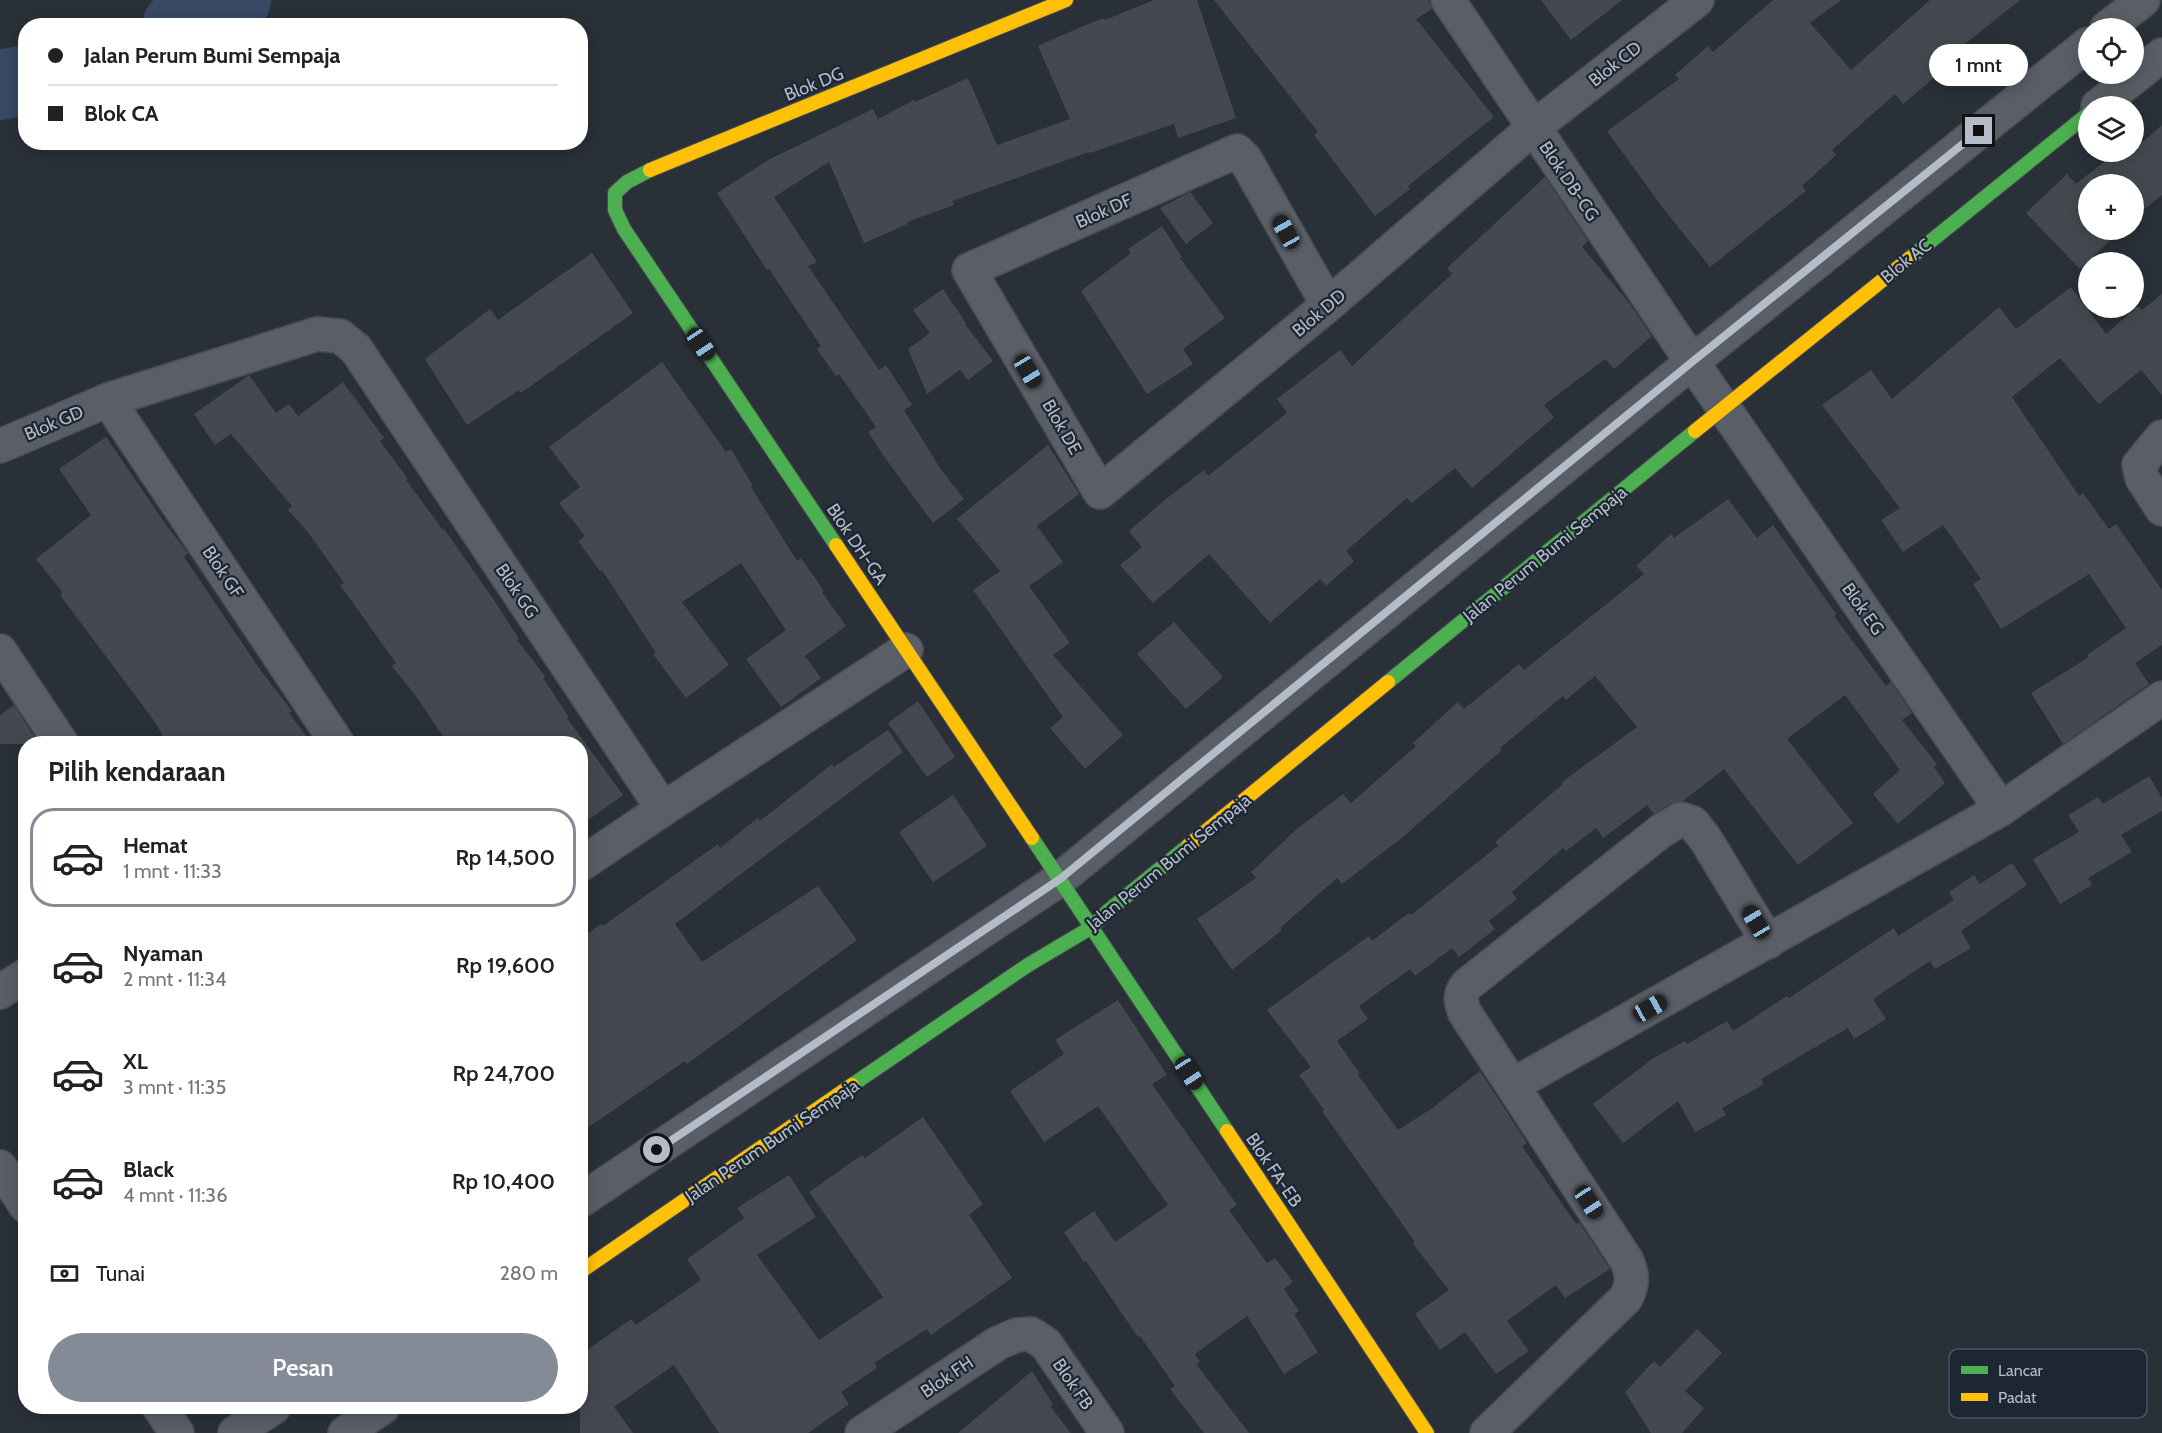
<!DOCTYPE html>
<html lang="id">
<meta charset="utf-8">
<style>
body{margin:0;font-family:Cabin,sans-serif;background:#f2f2f2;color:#222;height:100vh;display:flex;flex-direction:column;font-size:22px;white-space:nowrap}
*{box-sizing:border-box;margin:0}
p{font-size:20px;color:#767676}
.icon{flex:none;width:33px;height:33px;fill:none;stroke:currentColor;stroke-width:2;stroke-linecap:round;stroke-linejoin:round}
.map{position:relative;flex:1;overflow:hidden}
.panel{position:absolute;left:18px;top:736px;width:570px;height:678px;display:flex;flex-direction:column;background:#fff;border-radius:24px;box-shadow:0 3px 15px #0003}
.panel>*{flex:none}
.hud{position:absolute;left:18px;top:18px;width:570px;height:132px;border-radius:24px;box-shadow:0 3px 15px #0003;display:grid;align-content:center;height:132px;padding:0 30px;background:#fff}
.buttons{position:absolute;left:2078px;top:18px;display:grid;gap:12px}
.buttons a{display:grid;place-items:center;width:66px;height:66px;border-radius:50%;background:#fff;box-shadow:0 3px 15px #0003;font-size:30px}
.end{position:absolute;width:27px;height:27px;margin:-14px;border:8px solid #b4bcc9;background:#111;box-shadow:0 0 0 3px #111}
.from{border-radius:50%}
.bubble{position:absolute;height:42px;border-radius:21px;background:#fff;box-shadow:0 3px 15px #0003;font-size:20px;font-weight:600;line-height:42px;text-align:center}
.car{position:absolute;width:18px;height:36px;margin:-18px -9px;border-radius:8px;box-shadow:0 0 4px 2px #0007;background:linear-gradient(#222 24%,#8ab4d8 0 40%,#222 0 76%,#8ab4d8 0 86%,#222 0)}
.hud b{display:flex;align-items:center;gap:21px;height:57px;font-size:22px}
.hud b+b{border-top:2px solid #e0e0e0}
.hud i{width:15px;height:15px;background:#222}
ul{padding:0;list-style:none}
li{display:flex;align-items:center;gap:18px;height:99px;margin:0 12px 9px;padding:0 18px;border:3px solid transparent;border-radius:24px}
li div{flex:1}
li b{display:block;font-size:22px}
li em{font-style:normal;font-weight:600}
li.selected{border-color:#848b96}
li>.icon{width:54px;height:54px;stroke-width:1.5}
h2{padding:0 30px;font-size:27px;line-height:72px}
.pay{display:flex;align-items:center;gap:15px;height:66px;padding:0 30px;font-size:22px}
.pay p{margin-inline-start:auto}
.cta{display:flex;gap:12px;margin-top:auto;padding:12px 30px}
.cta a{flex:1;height:69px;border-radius:36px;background:#848b96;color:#fff;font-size:24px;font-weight:600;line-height:69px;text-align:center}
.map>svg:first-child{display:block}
</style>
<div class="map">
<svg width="2162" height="1433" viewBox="0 0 2162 1433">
<rect width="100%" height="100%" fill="#2a3038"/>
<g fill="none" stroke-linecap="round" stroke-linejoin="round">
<g stroke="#384963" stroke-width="70">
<path d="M 177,26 L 236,0"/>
<path d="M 0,85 L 26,80"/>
</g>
</g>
<g fill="#444950">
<path d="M 1154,0 L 1197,0 L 1236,118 L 1178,138 L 1174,124 L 1090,153 L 1089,152 L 952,201 L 954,205 L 907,222 L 908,224 L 864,243 L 829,162 L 774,197 L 817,262 L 808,266 L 879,370 L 886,365 L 912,405 L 904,410 L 940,468 L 964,499 L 933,523 L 885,458 L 868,432 L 876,427 L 839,374 L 836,376 L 817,349 L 821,346 L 769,269 L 767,270 L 717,193 L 770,159 L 873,109 L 878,119 L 914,100 L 915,102 L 968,78 L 997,145 L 1070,119 L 1038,46 L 1081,27 L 1104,18 L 1105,20 Z"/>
<path d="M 1214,0 L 1429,0 L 1432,9 L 1416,19 L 1494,117 L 1408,186 L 1410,189 L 1375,216 L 1314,135 L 1318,132 Z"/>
<path d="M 1541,0 L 1622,0 L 1571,40 Z"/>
<path d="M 1773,0 L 1841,0 L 1810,23 L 1851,70 L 1930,0 L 2020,0 L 1931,71 L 1935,77 L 1903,104 L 1895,94 L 1832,150 L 1836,155 L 1802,186 L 1806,191 L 1710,267 L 1663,208 L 1607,131 L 1679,79 L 1675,75 L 1708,46 L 1713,52 Z"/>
<path d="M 2162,125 L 2162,195 L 2133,218 L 2133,184 L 2088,184 L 2088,230 L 2121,230 L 2080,269 L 2026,213 L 2067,174 L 2076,184 L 2117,152 L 2133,152 L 2133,139 L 2139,145 Z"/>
<path d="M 1545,177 L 1588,241 L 1582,247 L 1630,304 L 1652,336 L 1614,369 L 1605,359 L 1544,405 L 1554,417 L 1472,488 L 1455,468 L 1412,503 L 1407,498 L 1346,551 L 1354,561 L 1326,586 L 1320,579 L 1270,623 L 1209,554 L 1153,603 L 1120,565 L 1142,547 L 1129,531 L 1166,499 L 1204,470 L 1208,476 L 1287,413 L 1277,399 L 1340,350 L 1352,366 L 1452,274 L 1447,268 Z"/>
<path d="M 1190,192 L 1213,223 L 1186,244 L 1160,208 Z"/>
<path d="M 1162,226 L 1182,257 L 1180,258 L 1225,318 L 1183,349 L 1193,364 L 1147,394 L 1081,291 L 1131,253 L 1128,249 Z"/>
<path d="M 592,253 L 633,313 L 521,393 L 519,390 L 467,425 L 425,359 L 490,309 L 498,320 Z"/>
<path d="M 2071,287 L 2106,334 L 2138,306 L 2142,310 L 2162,294 L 2162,395 L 2141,370 L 2099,404 L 2060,358 L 2012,397 L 2079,496 L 2083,493 L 2109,529 L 2116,524 L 2162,590 L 2162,645 L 2135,663 L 2149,684 L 2063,744 L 2031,693 L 2089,657 L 2087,655 L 2126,628 L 2089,574 L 2001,629 L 1973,584 L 1981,579 L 1943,525 L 1903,552 L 1881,520 L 1900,508 L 1822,405 L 1871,370 L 1892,399 L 1999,307 L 2016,329 Z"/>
<path d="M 943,289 L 966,323 L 965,324 L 993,361 L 968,380 L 960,370 L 927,394 L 908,349 L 930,333 L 913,310 Z"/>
<path d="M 662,362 L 726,452 L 731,449 L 753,486 L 751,487 L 797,561 L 801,558 L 824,591 L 822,592 L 846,626 L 805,656 L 821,678 L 781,707 L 746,659 L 786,630 L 741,563 L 682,602 L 729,665 L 686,698 L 653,654 L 656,653 L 602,570 L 600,571 L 578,541 L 585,536 L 559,503 L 580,487 L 549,447 Z"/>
<path d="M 249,375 L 276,413 L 289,404 L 298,416 L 343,382 L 384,438 L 380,441 L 408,479 L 406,480 L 443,530 L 444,529 L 494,600 L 519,639 L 517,640 L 545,676 L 543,678 L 569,717 L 567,718 L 623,795 L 580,826 L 580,744 L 448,744 L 418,699 L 392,666 L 396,663 L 340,585 L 344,583 L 307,531 L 288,510 L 292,506 L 231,434 L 215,445 L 194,414 Z"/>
<path d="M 106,437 L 167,526 L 184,548 L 188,553 L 184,557 L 261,671 L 292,711 L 289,713 L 312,744 L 168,744 L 152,718 L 60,595 L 63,593 L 36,559 L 91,515 L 59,469 Z"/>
<path d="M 1048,445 L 1079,494 L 1037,526 L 1063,562 L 1029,586 L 1070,643 L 1053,655 L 1123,735 L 1085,769 L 1050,728 L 1063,717 L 973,590 L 1000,571 L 957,519 Z"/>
<path d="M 1728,499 L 1757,538 L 1773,525 L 1836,614 L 1834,616 L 1886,686 L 1891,682 L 1912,713 L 1902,720 L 1937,764 L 1934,767 L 1945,783 L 1898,824 L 1873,794 L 1900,770 L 1845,695 L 1787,739 L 1853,823 L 1798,865 L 1724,769 L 1683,801 L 1672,803 L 1654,814 L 1647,805 L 1603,838 L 1596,828 L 1566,851 L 1563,848 L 1512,892 L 1517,899 L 1489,921 L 1495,929 L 1459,957 L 1452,948 L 1415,976 L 1410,969 L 1359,1006 L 1368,1019 L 1337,1041 L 1360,1074 L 1358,1075 L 1398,1130 L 1431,1109 L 1480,1071 L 1527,1143 L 1522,1146 L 1576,1224 L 1579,1222 L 1610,1269 L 1565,1298 L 1556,1285 L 1507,1321 L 1529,1351 L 1496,1374 L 1465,1332 L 1440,1350 L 1415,1314 L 1449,1290 L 1413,1244 L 1415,1242 L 1322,1111 L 1324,1110 L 1299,1075 L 1311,1067 L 1267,1010 L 1369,936 L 1372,941 L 1409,913 L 1411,915 L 1498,846 L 1495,842 L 1563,784 L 1562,782 L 1637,727 L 1595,676 L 1566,700 L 1563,696 L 1500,748 L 1502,750 L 1404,836 L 1342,884 L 1337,878 L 1280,928 L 1282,930 L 1232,970 L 1197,919 L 1256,878 L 1251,872 L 1298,828 L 1343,794 L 1351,803 L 1416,746 L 1413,743 L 1458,702 L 1464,709 L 1519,664 L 1524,670 L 1644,574 L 1636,566 L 1671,534 L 1674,538 Z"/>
<path d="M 1174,622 L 1223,677 L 1186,709 L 1137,654 Z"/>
<path d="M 918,701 L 955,757 L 927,777 L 888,723 Z"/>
<path d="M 14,705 L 39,744 L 0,744 L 0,715 Z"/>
<path d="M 888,730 L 903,752 L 675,924 L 702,962 L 818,886 L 857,940 L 687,1064 L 685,1061 L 580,1133 L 580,939 L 601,924 L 603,926 L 718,844 L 720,848 L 758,818 L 760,821 L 832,764 L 834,767 Z"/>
<path d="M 2149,776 L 2162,798 L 2162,811 L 2121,835 L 2132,852 L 2088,878 L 2092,885 L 2060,904 L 2033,859 L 2079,832 L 2068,815 L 2098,797 L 2103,804 Z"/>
<path d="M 953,795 L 987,846 L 933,882 L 899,832 Z"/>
<path d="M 2012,863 L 2027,885 L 1961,931 L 1971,948 L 1935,969 L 1930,961 L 1873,999 L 1886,1019 L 1854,1039 L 1848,1028 L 1761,1079 L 1764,1084 L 1722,1108 L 1726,1115 L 1695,1132 L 1678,1101 L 1623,1143 L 1593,1104 L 1652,1059 L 1685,1041 L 1687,1044 L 1727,1021 L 1733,1031 L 1787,996 L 1789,998 L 1894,928 L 1898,936 L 1954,900 L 1949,892 L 1974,875 L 1980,884 Z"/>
<path d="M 1118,1000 L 1167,1075 L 1152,1084 L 1237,1205 L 1229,1210 L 1267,1263 L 1275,1258 L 1293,1282 L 1284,1289 L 1299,1311 L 1294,1314 L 1318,1352 L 1284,1374 L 1247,1316 L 1195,1354 L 1200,1362 L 1196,1364 L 1249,1433 L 1204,1433 L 1170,1389 L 1175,1386 L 1140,1336 L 1138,1337 L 1086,1261 L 1084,1262 L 1064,1232 L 1094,1211 L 1115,1242 L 1168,1205 L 1098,1106 L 1044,1142 L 1010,1091 L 1064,1054 L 1055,1040 Z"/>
<path d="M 923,1117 L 983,1204 L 969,1215 L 1012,1278 L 931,1335 L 927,1329 L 874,1363 L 877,1368 L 841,1392 L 849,1404 L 808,1433 L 719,1433 L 674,1365 L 614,1407 L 633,1433 L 580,1433 L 580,1355 L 631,1319 L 636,1325 L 701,1280 L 687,1259 L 744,1218 L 737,1208 L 789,1175 L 816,1217 L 757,1255 L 819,1340 L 883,1297 L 809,1192 L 862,1155 L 865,1158 Z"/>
<path d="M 1697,1329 L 1722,1353 L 1685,1391 L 1704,1408 L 1682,1433 L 1651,1433 L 1625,1392 L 1654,1361 L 1660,1367 Z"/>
<path d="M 1032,1371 L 1053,1404 L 1050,1406 L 1071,1433 L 958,1433 Z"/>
</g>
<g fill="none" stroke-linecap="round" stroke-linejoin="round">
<defs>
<g id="street">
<path d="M 1448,0 L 1692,362 L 2001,809"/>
<path d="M 2107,28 L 2143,0"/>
<path d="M 2098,106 L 2162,55"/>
<path d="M 1328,305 L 1245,159 L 1237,151 L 969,270 L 1100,492 L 1328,305 L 1533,128 L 1697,0"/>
<path d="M 108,400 L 338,744"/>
<path d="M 2162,437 L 2139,465 L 2142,478 L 2162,509"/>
<path d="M 0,446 L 108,400 L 317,334 L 340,336 L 356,349 L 663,809 L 906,650"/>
<path d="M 0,651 L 62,744"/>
<path d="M 580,865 L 663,809"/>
<path d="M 0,992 L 26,975"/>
<path d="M 1513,1085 L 2001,809 L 2162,698"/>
<path d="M 0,1167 L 26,1206"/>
<path d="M 580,1201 L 1060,879 L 1692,362 L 2088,44"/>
<path d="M 159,1407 L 177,1433"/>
<path d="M 235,1433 L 274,1407"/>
<path d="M 345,1433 L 383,1407"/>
<path d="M 862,1433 L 998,1343 L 1017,1335 L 1031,1334 L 1046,1344 L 1107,1433"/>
<path d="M 1487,1433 L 1626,1298 C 1633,1284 1633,1275 1627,1261 L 1465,1013 C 1460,1000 1459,994 1468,984 L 1661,831 L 1681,819 L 1693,823 L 1706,840 L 1768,942"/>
</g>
<g id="fast">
<path d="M 650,170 L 627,182 L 615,193 L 615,210 L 624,229 L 836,545"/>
<path d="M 1910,258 L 2088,114"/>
<path d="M 1388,682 L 1695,431"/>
<path d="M 1032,838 L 1227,1131"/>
<path d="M 852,1085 L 1028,965 L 1092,927 L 1108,911 L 1189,845"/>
</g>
<g id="slow">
<path d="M 650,170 L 1066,0"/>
<path d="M 1695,431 L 1910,258"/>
<path d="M 836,545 L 1032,838"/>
<path d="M 1189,845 L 1388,682"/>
<path d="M 1227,1131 L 1427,1433"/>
<path d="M 580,1272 L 852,1085"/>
</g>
</defs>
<use href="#street" stroke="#484c53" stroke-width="36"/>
<use href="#fast" stroke="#484c53" stroke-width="16"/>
<use href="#slow" stroke="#484c53" stroke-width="16"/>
<use href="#street" stroke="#5a5e66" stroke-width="33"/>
<use href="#fast" stroke="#4caf50" stroke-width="14"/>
<use href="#slow" stroke="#ffc107" stroke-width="14"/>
</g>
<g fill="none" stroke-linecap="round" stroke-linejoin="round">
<path stroke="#b4bcc9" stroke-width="8" d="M 657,1150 L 1060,879 L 1692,362 L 1979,131"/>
</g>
<g text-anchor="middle" stroke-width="4.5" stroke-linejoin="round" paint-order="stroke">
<g font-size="18" fill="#b4bcc9" stroke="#1d2633">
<text transform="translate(1615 64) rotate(-38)" y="6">Blok CD</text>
<text transform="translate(814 84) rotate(-22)" y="6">Blok DG</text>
<text transform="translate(1569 181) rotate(56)" y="6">Blok DB-CG</text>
<text transform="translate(1104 211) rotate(-24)" y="6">Blok DF</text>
<text transform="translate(1906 261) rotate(-39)" y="6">Blok AC</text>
<text transform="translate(1319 313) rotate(-40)" y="6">Blok DD</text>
<text transform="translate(54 423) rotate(-23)" y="6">Blok GD</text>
<text transform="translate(1062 427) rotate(60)" y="6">Blok DE</text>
<text transform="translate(857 544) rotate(56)" y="6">Blok DH-GA</text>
<text transform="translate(1545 554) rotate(-39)" y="6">Jalan Perum Bumi Sempaja</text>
<text transform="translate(223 572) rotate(56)" y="6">Blok GF</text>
<text transform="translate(517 591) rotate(56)" y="6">Blok GG</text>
<text transform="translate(1863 609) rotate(55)" y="6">Blok EG</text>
<text transform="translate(1169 862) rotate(-39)" y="6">Jalan Perum Bumi Sempaja</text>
<text transform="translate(772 1141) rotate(-34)" y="6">Jalan Perum Bumi Sempaja</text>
<text transform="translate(1274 1170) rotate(56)" y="6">Blok FA-EB</text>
<text transform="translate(947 1377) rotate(-34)" y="6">Blok FH</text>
<text transform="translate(1073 1384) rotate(56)" y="6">Blok FB</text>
</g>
</g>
<rect x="1949" y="1349" width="198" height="69" rx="9" fill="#1d2633" stroke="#4a5360" stroke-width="1.5"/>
<rect x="1961" y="1366" width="27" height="8" fill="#4caf50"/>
<rect x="1961" y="1393" width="27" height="8" fill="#ffc107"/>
<g font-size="16" fill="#b4bcc9">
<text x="1998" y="1376">Lancar</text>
<text x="1998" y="1403">Padat</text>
</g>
</svg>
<div class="buttons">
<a><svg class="icon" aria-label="locate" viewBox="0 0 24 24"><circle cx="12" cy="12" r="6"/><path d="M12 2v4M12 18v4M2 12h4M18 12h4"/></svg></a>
<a><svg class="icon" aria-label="layers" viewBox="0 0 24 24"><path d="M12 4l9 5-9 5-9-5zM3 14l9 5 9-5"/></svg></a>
<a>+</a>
<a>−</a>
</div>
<i class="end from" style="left:657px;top:1150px"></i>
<i class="end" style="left:1979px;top:131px"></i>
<div class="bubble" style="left:1929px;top:44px;width:99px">1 mnt</div>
<i class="car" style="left:1286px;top:232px;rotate:331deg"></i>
<i class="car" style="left:701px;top:344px;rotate:146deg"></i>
<i class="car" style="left:1028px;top:371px;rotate:149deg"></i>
<i class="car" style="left:1756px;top:922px;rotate:329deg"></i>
<i class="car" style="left:1650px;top:1008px;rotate:61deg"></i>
<i class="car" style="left:1189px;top:1073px;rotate:147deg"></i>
<i class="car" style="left:1589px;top:1202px;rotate:147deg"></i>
<div class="hud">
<b><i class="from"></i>Jalan Perum Bumi Sempaja</b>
<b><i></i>Blok CA</b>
</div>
<section class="panel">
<h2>Pilih kendaraan</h2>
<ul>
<li class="selected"><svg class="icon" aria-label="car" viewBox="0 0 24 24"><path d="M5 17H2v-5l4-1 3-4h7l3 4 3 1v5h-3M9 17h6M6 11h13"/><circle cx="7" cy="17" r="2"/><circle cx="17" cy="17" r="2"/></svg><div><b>Hemat</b><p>1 mnt · 11:33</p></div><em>Rp 14,500</em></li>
<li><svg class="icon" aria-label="car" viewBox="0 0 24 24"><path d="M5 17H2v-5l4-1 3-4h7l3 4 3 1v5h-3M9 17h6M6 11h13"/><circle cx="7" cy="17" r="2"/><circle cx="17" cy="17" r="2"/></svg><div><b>Nyaman</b><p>2 mnt · 11:34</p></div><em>Rp 19,600</em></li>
<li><svg class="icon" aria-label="car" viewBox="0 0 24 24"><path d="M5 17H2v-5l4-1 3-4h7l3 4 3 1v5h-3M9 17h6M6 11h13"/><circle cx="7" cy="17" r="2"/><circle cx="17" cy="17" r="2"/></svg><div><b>XL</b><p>3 mnt · 11:35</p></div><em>Rp 24,700</em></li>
<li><svg class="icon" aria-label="car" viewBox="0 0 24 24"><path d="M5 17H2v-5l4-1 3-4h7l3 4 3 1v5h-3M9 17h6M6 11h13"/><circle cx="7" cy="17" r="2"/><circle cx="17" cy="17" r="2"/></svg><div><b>Black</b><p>4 mnt · 11:36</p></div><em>Rp 10,400</em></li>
</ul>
<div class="pay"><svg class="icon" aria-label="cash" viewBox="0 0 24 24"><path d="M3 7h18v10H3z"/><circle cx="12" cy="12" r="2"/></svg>Tunai<p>280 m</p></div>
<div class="cta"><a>Pesan</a></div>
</section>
</div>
